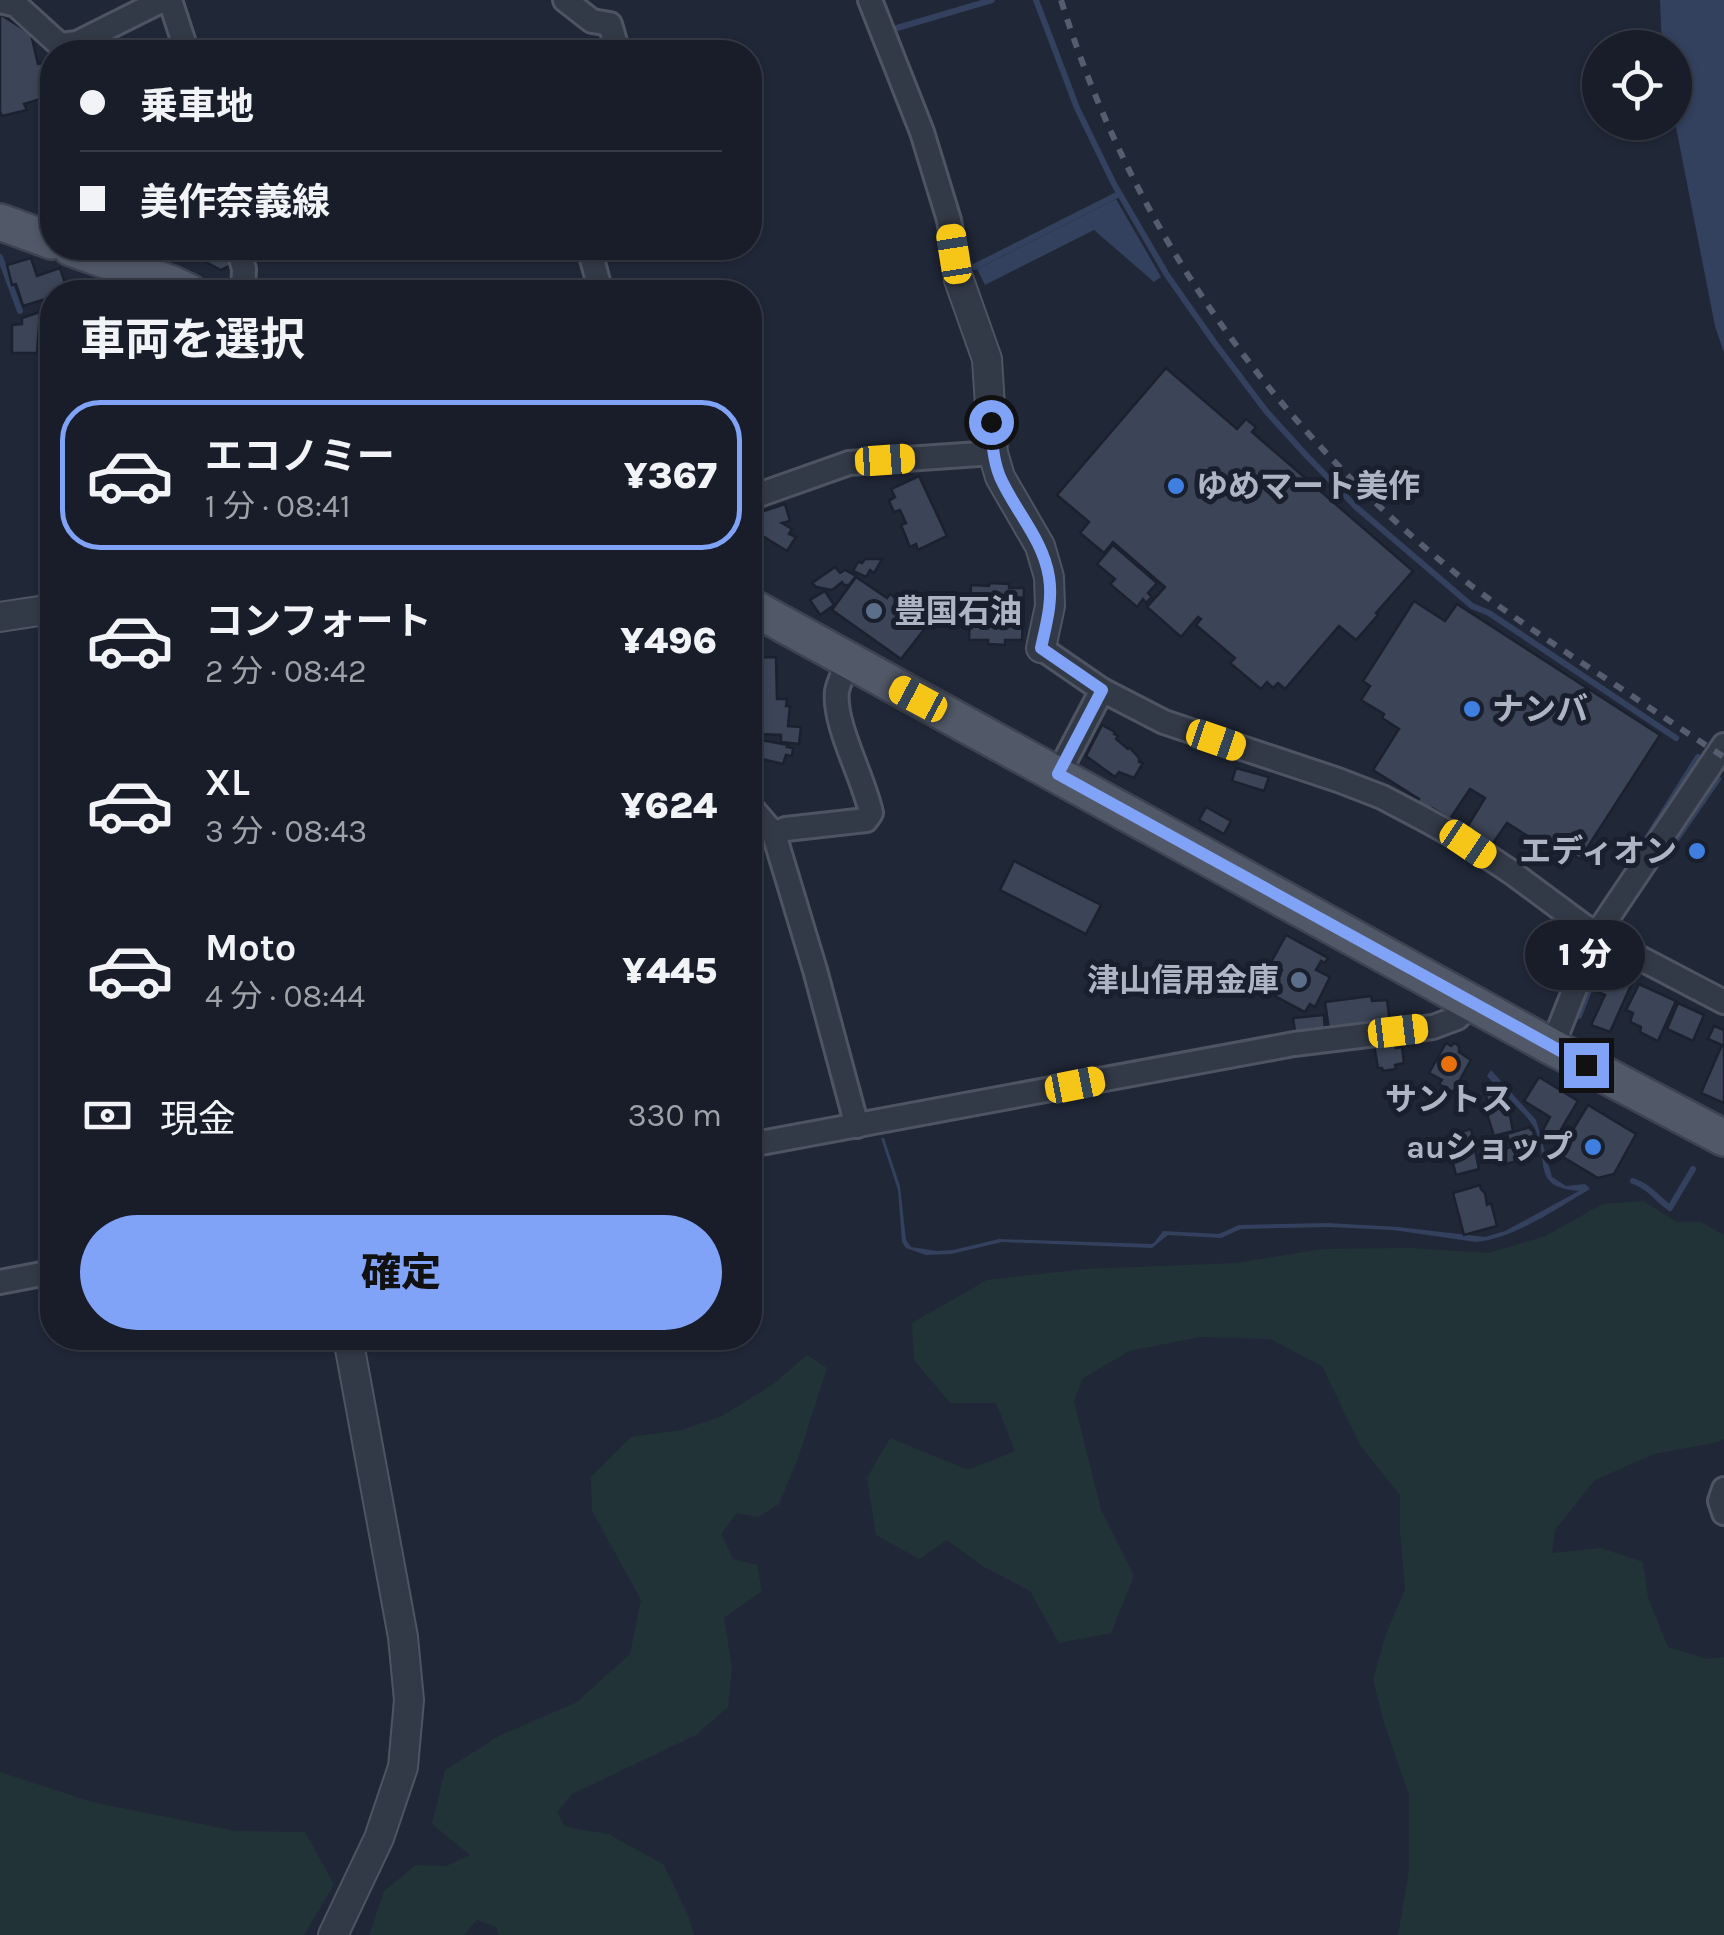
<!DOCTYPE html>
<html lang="ja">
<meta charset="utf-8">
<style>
body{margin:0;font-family:Karla,"Noto Sans JP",sans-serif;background:#212631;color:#f1f3f6;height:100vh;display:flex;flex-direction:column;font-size:38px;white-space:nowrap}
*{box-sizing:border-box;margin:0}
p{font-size:32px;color:#9fa2a8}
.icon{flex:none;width:55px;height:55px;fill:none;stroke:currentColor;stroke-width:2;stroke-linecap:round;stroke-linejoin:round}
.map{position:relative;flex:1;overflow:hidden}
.side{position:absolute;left:40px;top:280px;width:722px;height:1070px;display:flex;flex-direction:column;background:#181d29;border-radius:40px;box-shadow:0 2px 8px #0004,0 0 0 2px #363b46}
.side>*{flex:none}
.hud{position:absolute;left:40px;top:40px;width:722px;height:220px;border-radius:40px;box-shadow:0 2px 8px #0004,0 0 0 2px #363b46;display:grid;align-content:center;height:220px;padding:0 40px;background:#181d29}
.fabs{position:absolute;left:1582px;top:30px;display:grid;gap:20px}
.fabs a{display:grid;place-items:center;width:110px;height:110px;border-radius:50%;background:#181d29;box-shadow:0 2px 8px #0004,0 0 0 2px #363b46;font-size:50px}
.end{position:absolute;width:45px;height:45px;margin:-22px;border:12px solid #80a2f7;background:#111;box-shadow:0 0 0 5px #111}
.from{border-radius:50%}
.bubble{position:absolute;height:70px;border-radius:35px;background:#181d29;box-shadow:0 2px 8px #0004,0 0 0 2px #363b46;font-size:32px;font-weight:800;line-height:70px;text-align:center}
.car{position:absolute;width:30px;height:60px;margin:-30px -15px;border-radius:12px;box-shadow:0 0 8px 2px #0007;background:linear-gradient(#f5c518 24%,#345 0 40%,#f5c518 0 76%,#345 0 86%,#f5c518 0)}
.hud b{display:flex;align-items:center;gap:35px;height:95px;font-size:38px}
.hud b+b{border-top:2px solid #363b46}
.hud i{width:25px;height:25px;background:#f1f3f6}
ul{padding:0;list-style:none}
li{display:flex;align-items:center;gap:30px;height:150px;margin:0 20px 15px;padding:0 20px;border:5px solid transparent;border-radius:40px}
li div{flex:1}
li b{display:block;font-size:38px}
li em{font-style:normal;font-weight:800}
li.active{border-color:#80a2f7}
li>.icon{width:90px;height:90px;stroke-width:1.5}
h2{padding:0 40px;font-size:45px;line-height:120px}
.pay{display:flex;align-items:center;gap:25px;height:110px;padding:0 40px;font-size:38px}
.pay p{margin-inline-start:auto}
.action{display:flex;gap:20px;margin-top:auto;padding:20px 40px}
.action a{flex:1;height:115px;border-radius:60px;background:#80a2f7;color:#111;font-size:40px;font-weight:800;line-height:115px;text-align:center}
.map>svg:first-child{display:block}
</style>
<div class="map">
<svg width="1724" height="1935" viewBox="0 0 1724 1935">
<rect width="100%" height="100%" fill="#202737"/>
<g fill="#223338">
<path d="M 1643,1201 L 1677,1222 L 1701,1222 L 1724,1235 L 1724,1439 L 1718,1442 L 1654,1454 L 1595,1480 L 1555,1530 L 1552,1553 L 1601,1548 L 1643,1562 L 1648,1598 L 1668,1647 L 1707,1659 L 1724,1657 L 1724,1935 L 1398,1935 L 1409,1870 L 1409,1795 L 1383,1720 L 1373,1679 L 1386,1634 L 1405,1589 L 1400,1531 L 1400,1495 L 1360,1445 L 1322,1366 L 1270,1339 L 1200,1337 L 1129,1351 L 1082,1379 L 1074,1401 L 1101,1510 L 1134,1576 L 1111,1633 L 1059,1643 L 1030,1591 L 984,1567 L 947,1540 L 919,1559 L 876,1535 L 867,1478 L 890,1438 L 968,1470 L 1015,1451 L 996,1403 L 950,1403 L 914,1360 L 912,1323 L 987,1280 L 1084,1269 L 1236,1263 L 1323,1249 L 1409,1248 L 1489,1253 L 1545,1236 L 1603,1204 Z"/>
<path d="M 807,1355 L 827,1368 L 798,1458 L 779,1504 L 758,1517 L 737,1513 L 721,1534 L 733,1559 L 757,1565 L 762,1591 L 724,1618 L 732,1668 L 728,1707 L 696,1735 L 572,1794 L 557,1812 L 565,1827 L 608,1834 L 663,1864 L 688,1915 L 694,1935 L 499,1935 L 496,1927 L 477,1920 L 464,1935 L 369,1935 L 384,1891 L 416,1865 L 446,1866 L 470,1855 L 432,1824 L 445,1770 L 499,1736 L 577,1702 L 630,1654 L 641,1600 L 592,1511 L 591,1477 L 631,1437 L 681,1430 L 720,1417 L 772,1385 Z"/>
<path d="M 0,1772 L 92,1802 L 236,1831 L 305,1832 L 334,1884 L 304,1935 L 0,1935 Z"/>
</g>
<g fill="#33415e">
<path d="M 1660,0 L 1724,0 L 1724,353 L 1715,326 L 1675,122 L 1675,48 L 1662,47 Z"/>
<path d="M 1116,199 L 1161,277 L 1154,282 L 1094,230 L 985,285 L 977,269 Z"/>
<path d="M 1491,1070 L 1536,1120 L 1552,1177 L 1566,1186 L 1585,1184 L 1590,1189 C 1557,1208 1514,1239 1476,1242 L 1393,1230 L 1328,1227 L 1241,1229 L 1221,1238 L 1168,1235 L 1152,1248 L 1002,1242 L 951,1254 L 926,1255 L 906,1248 L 902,1242 L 898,1190 L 881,1138 L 884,1138 L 900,1186 L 906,1240 L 911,1247 L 937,1251 L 953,1250 L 999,1239 L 1151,1244 L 1154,1243 L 1163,1231 L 1219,1234 L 1239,1225 L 1328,1223 L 1398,1227 L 1485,1237 L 1505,1231 L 1579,1191 C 1530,1187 1550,1161 1535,1129 C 1528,1115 1498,1089 1487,1076 Z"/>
</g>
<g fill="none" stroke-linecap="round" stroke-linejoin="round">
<g stroke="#33415e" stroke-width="6">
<path d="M 1036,0 L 1077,108 L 1114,184 L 1167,275 L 1214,342 L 1266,411 L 1305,454 L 1356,507 L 1472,606 L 1489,613 L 1676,738"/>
<path d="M 897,28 L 992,0"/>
<path d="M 0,257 L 20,311"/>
<path d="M 974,267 L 1119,194"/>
<path d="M 1644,843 L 1698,757"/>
<path d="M 1660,863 L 1718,779"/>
<path d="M 1579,1016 L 1602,957 L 1612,960"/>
<path d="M 1633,1181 C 1649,1186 1657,1199 1670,1208 L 1693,1169"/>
</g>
</g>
<g fill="#3c4557" stroke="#1b212e" stroke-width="2.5">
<path d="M 0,14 L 31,34 L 38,64 L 43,63 L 47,75 L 44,76 L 50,96 L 24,104 L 27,110 L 2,116 L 0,111 Z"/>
<path d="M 192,248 L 213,249 L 230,248 L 236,263 L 221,270 L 202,260 L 200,257 L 196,258 Z"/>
<path d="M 31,258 L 37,276 L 60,268 L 68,292 L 52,292 L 52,297 L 23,306 L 16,284 L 12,285 L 7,265 Z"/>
<path d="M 40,312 L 37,353 L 12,353 L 12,325 L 22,324 L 22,318 Z"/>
<path d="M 1166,368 L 1237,429 L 1246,419 L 1256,427 L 1252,432 L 1413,571 L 1376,613 L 1378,615 L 1356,640 L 1339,626 L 1285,689 L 1278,683 L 1273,688 L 1267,682 L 1261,689 L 1230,663 L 1235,658 L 1196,625 L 1201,619 L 1198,617 L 1181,637 L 1147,607 L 1165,587 L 1113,542 L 1104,553 L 1080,533 L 1089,522 L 1057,495 Z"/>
<path d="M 919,476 L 947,536 L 918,550 L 916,544 L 910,547 L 901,525 L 906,523 L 900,510 L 894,512 L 889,501 L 895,497 L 891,489 Z"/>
<path d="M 785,504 L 790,521 L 782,523 L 792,529 L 789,534 L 796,537 L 787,551 L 761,535 L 760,529 L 755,530 L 752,515 Z"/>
<path d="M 1113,545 L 1157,583 L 1148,593 L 1152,597 L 1146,603 L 1143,599 L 1137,607 L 1110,584 L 1115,579 L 1097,564 Z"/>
<path d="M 865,559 L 882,559 L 874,573 L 870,570 L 866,577 L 853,571 L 858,562 L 862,563 Z"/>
<path d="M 835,567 L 840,573 L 845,570 L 856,576 L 849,585 L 844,585 L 842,582 L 832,590 L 816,587 L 812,583 Z"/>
<path d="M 856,577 L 887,598 L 890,594 L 930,622 L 901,659 L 832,610 Z"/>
<path d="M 990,583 L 1009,584 L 1009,588 L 1024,588 L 1022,640 L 1005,640 L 1005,645 L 988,644 L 988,640 L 969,640 L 971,585 L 989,586 Z"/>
<path d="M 825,591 L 834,605 L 820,615 L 810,600 Z"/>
<path d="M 1414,601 L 1445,621 L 1457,604 L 1660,735 L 1580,859 L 1555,843 L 1550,850 L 1507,823 L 1491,846 L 1466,829 L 1485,798 L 1470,789 L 1450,819 L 1432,808 L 1429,810 L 1417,803 L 1419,799 L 1373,770 L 1399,729 L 1382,718 L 1384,714 L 1361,700 L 1370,686 L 1363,681 Z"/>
<path d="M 776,657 L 777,699 L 787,699 L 786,706 L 790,706 L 788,726 L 801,727 L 799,744 L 781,742 L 781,735 L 762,734 L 762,728 L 750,728 L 750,658 Z"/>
<path d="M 1102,725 L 1115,732 L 1114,734 L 1118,736 L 1116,739 L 1128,749 L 1130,748 L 1139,758 L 1139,762 L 1143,763 L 1134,778 L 1119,772 L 1115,777 L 1086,756 Z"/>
<path d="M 750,738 L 788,745 L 787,747 L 793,748 L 792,756 L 786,755 L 783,764 L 757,758 L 756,761 L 750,760 Z"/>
<path d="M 1236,768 L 1269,777 L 1264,791 L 1232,781 Z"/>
<path d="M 1206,807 L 1231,821 L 1224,834 L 1199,820 Z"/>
<path d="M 1014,861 L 1101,905 L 1086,934 L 1000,890 Z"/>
<path d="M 1286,935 L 1328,958 L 1325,963 L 1321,961 L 1316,970 L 1330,977 L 1315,1007 L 1310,1004 L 1305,1012 L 1275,996 L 1279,987 L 1275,985 L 1282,970 L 1270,964 Z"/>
<path d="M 1603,970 L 1632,983 L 1610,1032 L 1591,1025 L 1605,995 L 1595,991 Z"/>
<path d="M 1639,984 L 1676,1001 L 1658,1041 L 1640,1032 L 1641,1027 L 1630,1022 L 1633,1013 L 1626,1010 Z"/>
<path d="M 1371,996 L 1372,1001 L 1387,1000 L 1390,1023 L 1329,1030 L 1325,1002 Z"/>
<path d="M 1678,1003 L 1704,1015 L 1693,1041 L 1667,1029 Z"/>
<path d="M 1324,1015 L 1325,1031 L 1312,1033 L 1312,1029 L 1295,1032 L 1293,1018 Z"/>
<path d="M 1714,1026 L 1724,1030 L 1724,1103 L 1701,1093 L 1722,1045 L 1708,1039 Z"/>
<path d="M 1395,1041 L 1396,1048 L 1402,1047 L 1404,1063 L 1395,1065 L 1396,1069 L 1383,1071 L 1382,1068 L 1378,1068 L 1374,1045 Z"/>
<path d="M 1446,1043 L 1451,1046 L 1454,1043 L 1459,1046 L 1459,1052 L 1471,1060 L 1453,1092 L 1439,1084 L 1442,1080 L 1429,1073 Z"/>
<path d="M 1539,1077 L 1578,1101 L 1556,1138 L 1543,1130 L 1550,1117 L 1524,1101 Z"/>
<path d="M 1499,1091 L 1502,1101 L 1507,1100 L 1513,1131 L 1494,1136 L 1484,1105 L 1488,1105 L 1486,1095 Z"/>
<path d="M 1588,1105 L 1636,1134 L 1614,1174 L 1598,1178 L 1558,1154 Z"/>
<path d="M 1530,1127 L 1531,1130 L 1533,1130 L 1538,1155 L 1499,1166 L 1495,1152 L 1511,1147 L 1507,1134 Z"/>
<path d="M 1471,1129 L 1479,1169 L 1456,1175 L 1446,1136 Z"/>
<path d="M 1480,1185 L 1481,1189 L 1485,1193 L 1487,1205 L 1491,1203 L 1497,1226 L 1464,1235 L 1453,1193 Z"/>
</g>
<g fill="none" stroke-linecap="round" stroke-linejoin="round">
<defs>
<g id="minor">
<path d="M 170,0 L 187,52"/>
<path d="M 565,0 L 592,21 L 610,24 L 618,52"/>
<path d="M 870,0 L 922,132 L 949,220 L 959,280"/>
<path d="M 0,1 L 16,5 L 60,45 L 77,43 L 163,0"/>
<path d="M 238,248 L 244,269 L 243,292"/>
<path d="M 589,248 L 601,292"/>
<path d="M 750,498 L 849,463 L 993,453"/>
<path d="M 1041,648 L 1102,690 L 1164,722 L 1338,780 L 1382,797 L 1422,818 L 1469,844 L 1511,872 L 1596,935 L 1724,1002"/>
<path d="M 1058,774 L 1102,690"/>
<path d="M 750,806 L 774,834 L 815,970 L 857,1126"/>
<path d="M 774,834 L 786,829 L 866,820 L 871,813 C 864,778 833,724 837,691 C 839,681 845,670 849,661"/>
<path d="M 1552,1047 L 1596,935 L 1724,745"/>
<path d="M 750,1145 L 1294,1044 L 1433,1027 L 1457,1018 L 1472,1003"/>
<path d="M 0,1282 L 52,1272"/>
<path d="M 1724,1489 L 1720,1501 L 1724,1513"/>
</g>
<g id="tertiary">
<path d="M 959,280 L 987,359 L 993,453 L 1000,477 L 1040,546 L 1049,577 L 1050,606 L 1041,648"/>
<path d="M 0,617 L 52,609"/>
<path d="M 333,1935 L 379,1838 L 403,1767 L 409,1700 L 403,1637 L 348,1338"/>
</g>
<g id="primary">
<path d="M 0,222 L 52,241"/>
<path d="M 71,248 L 172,284 L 189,292"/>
<path d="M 750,606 L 1552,1047 L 1724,1138"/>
</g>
</defs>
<use href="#minor" stroke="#4e5462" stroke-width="28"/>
<use href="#tertiary" stroke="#4e5462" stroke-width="32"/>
<use href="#primary" stroke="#3d4351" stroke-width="40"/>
<use href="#minor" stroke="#333a47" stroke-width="22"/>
<use href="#tertiary" stroke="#333a47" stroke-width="28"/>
<use href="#primary" stroke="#515867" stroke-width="35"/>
<path stroke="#555d6e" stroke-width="6" stroke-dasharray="10 10" stroke-linecap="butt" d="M 1061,0 C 1135,237 1278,434 1473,587 C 1511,616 1551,642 1591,669 C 1636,698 1679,728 1724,757"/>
</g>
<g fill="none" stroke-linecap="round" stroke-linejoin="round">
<path stroke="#80a2f7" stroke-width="12" d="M 991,422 C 992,441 993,460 1000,477 C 1015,511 1043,539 1049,577 C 1053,601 1046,625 1041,648 L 1102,690 L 1058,774 L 1586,1065"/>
</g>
<g fill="#3f7fe0" stroke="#191f2c" stroke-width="4">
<circle cx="1176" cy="486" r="10"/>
<circle cx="1472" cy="709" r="10"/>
<circle cx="1697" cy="851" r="10"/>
<circle cx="1593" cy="1147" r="10"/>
</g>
<g fill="#5c6f8a" stroke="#191f2c" stroke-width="4">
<circle cx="874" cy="611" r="10"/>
<circle cx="1299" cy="980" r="10"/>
</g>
<circle fill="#e8710a" stroke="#191f2c" stroke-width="4" cx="1449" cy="1064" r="10"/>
<g text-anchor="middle" stroke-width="10" stroke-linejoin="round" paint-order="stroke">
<g font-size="32" font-weight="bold" fill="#adb4c4" stroke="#191f2c" text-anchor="start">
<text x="1196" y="497">ゆめマート美作</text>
<text x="894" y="622">豊国石油</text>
<text x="1492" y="720">ナンバ</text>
<text x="1677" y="862" text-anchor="end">エディオン</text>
<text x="1279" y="991" text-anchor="end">津山信用金庫</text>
<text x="1449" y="1110" text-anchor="middle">サントス</text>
<text x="1573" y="1158" text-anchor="end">auショップ</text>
</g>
</g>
</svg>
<div class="fabs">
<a><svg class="icon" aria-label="locate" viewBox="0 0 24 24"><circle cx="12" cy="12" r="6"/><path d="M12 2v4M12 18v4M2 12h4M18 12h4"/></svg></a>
</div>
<i class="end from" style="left:991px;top:422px"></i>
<i class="end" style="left:1586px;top:1065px"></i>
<div class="bubble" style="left:1525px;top:920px;width:120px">1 分</div>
<i class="car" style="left:954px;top:254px;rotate:351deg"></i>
<i class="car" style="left:885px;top:460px;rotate:86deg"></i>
<i class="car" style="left:918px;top:699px;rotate:298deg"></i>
<i class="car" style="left:1216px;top:740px;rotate:109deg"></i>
<i class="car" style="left:1468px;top:844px;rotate:124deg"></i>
<i class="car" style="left:1398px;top:1031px;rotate:83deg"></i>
<i class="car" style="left:1075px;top:1085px;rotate:79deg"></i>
<div class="hud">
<b><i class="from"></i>乗車地</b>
<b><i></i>美作奈義線</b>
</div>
<section class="side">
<h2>車両を選択</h2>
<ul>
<li class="active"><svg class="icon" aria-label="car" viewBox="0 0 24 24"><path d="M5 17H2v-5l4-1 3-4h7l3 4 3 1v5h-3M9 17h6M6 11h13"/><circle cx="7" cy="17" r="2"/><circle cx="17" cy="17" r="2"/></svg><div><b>エコノミー</b><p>1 分 · 08:41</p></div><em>¥367</em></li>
<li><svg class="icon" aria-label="car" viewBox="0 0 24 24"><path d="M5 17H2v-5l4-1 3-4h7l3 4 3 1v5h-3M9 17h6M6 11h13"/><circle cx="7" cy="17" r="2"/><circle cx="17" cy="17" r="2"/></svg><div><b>コンフォート</b><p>2 分 · 08:42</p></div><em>¥496</em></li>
<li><svg class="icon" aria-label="car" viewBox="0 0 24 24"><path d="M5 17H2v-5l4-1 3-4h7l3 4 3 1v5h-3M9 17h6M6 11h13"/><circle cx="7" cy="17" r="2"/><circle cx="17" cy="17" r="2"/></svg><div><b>XL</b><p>3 分 · 08:43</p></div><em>¥624</em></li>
<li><svg class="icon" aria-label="car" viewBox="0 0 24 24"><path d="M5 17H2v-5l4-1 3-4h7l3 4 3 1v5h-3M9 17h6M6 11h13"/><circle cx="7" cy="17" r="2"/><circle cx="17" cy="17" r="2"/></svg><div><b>Moto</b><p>4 分 · 08:44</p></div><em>¥445</em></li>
</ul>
<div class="pay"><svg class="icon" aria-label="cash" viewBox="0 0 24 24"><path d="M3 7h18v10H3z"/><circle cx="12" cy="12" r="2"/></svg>現金<p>330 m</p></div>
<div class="action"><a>確定</a></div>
</section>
</div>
